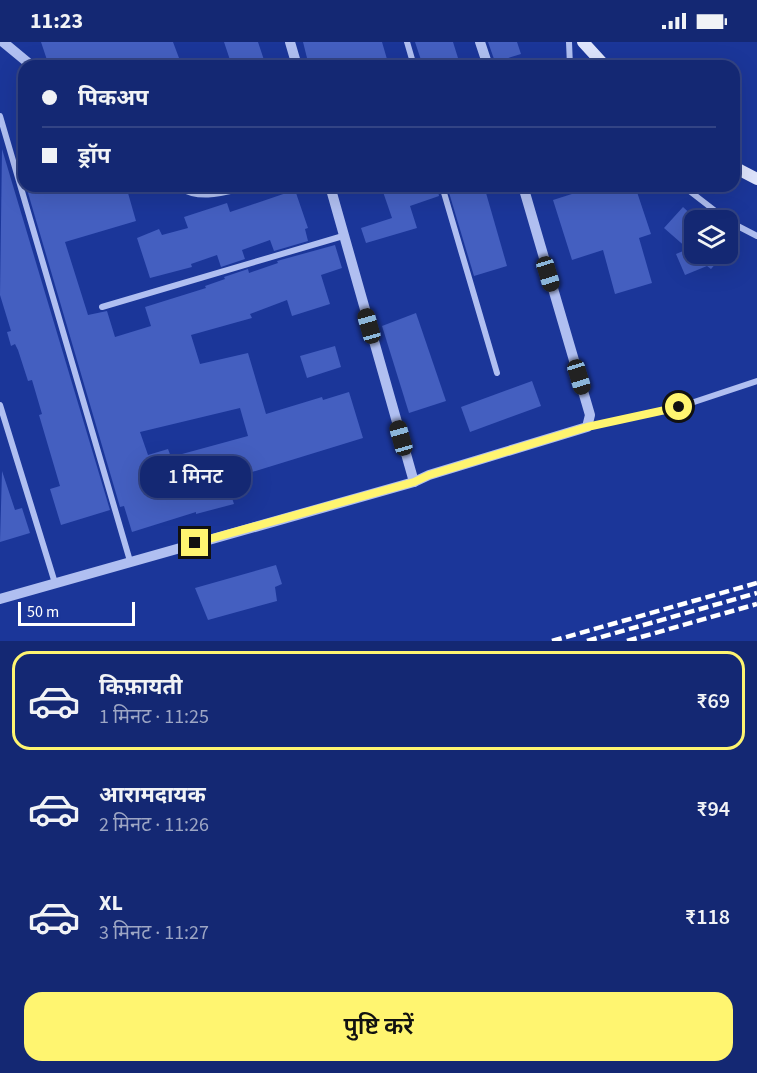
<!DOCTYPE html>
<html lang="hi">
<meta charset="utf-8">
<style>
body{margin:0;font-family:"Source Sans 3","Noto Sans Devanagari",sans-serif;background:#21347b;color:#f1f3f6;height:100vh;display:flex;flex-direction:column;font-size:22px;white-space:nowrap}
*{box-sizing:border-box;margin:0}
p{font-size:20px;color:#9da6c4}
.icon{flex:none;width:33px;height:33px;fill:none;stroke:currentColor;stroke-width:2;stroke-linecap:round;stroke-linejoin:round}
.map{position:relative;height:599px;overflow:hidden}
.details{display:flex;flex-direction:column;background:#142873;flex:1}
.details>*{flex:none}
.guide{position:absolute;left:18px;top:18px;width:722px;height:132px;border-radius:18px;box-shadow:0 6px 24px #0002,0 0 0 2px #334485;display:grid;align-content:center;height:132px;padding:0 24px;background:#142873}
.fabs{position:absolute;left:684px;top:168px;display:grid;gap:12px}
.fabs a{display:grid;place-items:center;width:54px;height:54px;border-radius:12px;background:#142873;box-shadow:0 6px 24px #0002,0 0 0 2px #334485;font-size:30px}
.scale{position:absolute;left:18px;bottom:15px;width:117px;box-sizing:border-box;padding-left:6px;border:3px solid #fff;border-top:0;font-size:16px;line-height:21px;white-space:nowrap;color:#fff;-webkit-text-stroke:4px #1b3699;paint-order:stroke}
.end{position:absolute;width:27px;height:27px;margin:-14px;border:8px solid #fff570;background:#111;box-shadow:0 0 0 3px #111}
.from{border-radius:50%}
.bubble{position:absolute;height:42px;border-radius:18px;background:#142873;box-shadow:0 6px 24px #0002,0 0 0 2px #334485;font-size:20px;font-weight:600;line-height:42px;text-align:center}
.car{position:absolute;width:18px;height:36px;margin:-18px -9px;border-radius:8px;box-shadow:0 0 4px 2px #0007;background:linear-gradient(#222 24%,#8ab4d8 0 40%,#222 0 76%,#8ab4d8 0 86%,#222 0)}
.guide b{display:flex;align-items:center;gap:21px;height:57px;font-size:22px}
.guide b+b{border-top:2px solid #334485}
.guide i{width:15px;height:15px;background:#f1f3f6}
ul{padding:10px 0 0;list-style:none}
li{display:flex;align-items:center;gap:18px;height:99px;margin:0 12px 9px;padding:0 12px;border:3px solid transparent;border-radius:18px}
li div{flex:1}
li b{display:block;font-size:22px}
li em{font-style:normal;font-weight:600}
li.on{border-color:#fff570}
li>.icon{width:54px;height:54px;stroke-width:1.5}
.cta{display:flex;gap:12px;margin-top:auto;padding:12px 24px}
.cta a{flex:1;height:69px;border-radius:18px;background:#fff570;color:#111;font-size:24px;font-weight:600;line-height:69px;text-align:center}
.status{display:flex;justify-content:space-between;align-items:center;height:42px;padding:0 30px;background:#142873;direction:ltr}
.status svg{height:16px;fill:currentColor}
.map>svg:first-child{display:block}
</style>
<div class="status"><b>11:23</b><svg viewBox="0 0 49 12"><path d="M0 12V9h3v3zM5 12V6h3v6zM10 12V3h3v9zM15 12V0h3v12zM26 1h20v11H26zM47 4h2v5h-2z"/></svg></div>
<div class="map">
<svg width="757" height="599" viewBox="0 0 757 599">
<rect width="100%" height="100%" fill="#1b3699"/>
<g fill="#445fc0" fill-rule="evenodd">
<path d="M 41,0 L 173,0 L 182,24 L 49,24 Z"/>
<path d="M 224,0 L 258,0 L 266,24 L 232,24 Z"/>
<path d="M 303,0 L 382,0 L 389,24 L 353,24 L 352,21 L 342,24 L 309,24 Z"/>
<path d="M 415,0 L 453,0 L 458,16 L 435,24 L 423,24 Z"/>
<path d="M 488,0 L 517,0 L 521,12 L 495,20 Z"/>
<path d="M 2,107 L 110,468 L 61,483 L 50,447 L 60,444 L 39,373 L 42,372 L 32,338 L 28,339 L 18,308 L 15,302 L 11,304 L 7,290 L 11,289 L 0,253 Z"/>
<path d="M 26,144 L 126,144 L 136,179 L 65,200 L 88,273 L 107,269 L 115,295 L 151,284 L 145,265 L 206,246 L 205,244 L 225,237 L 224,235 L 248,227 L 249,231 L 278,221 L 277,219 L 335,203 L 342,226 L 321,233 L 330,262 L 292,274 L 287,258 L 250,272 L 252,276 L 191,293 L 200,322 L 248,311 L 266,372 L 322,355 L 323,358 L 349,350 L 363,396 L 226,438 L 234,462 L 196,472 L 196,470 L 132,490 L 124,464 L 120,465 ZM 240,366 L 248,394 L 171,415 L 168,407 L 148,413 L 140,390 Z"/>
<path d="M 381,144 L 437,144 L 439,154 L 410,164 L 417,186 L 366,201 L 361,186 L 392,176 Z"/>
<path d="M 447,144 L 484,144 L 507,224 L 474,234 Z"/>
<path d="M 597,144 L 635,144 L 651,192 L 639,196 L 652,241 L 615,252 L 603,208 L 572,218 L 553,158 Z"/>
<path d="M 295,148 L 308,186 L 305,187 L 308,199 L 274,209 L 270,198 L 242,208 L 245,217 L 221,225 L 217,213 L 191,222 L 192,225 L 150,236 L 137,196 L 159,187 L 162,193 L 188,186 L 184,175 L 227,161 L 230,170 Z"/>
<path d="M 683,165 L 694,175 L 694,212 L 736,212 L 718,219 L 711,227 L 707,224 L 685,233 L 676,212 L 688,207 L 664,186 Z"/>
<path d="M 416,271 L 446,359 L 409,371 L 382,284 Z"/>
<path d="M 335,304 L 341,325 L 307,336 L 300,314 Z"/>
<path d="M 532,339 L 541,364 L 470,390 L 461,365 Z"/>
<path d="M 2,429 L 15,468 L 22,466 L 30,491 L 0,500 Z"/>
<path d="M 276,523 L 282,542 L 275,545 L 277,559 L 208,578 L 195,546 Z"/>
</g>
<g fill="none" stroke-linecap="round" stroke-linejoin="round">
<g stroke="#b0bff1" stroke-width="6">
<path d="M 407,0 L 414,24"/>
<path d="M 569,0 L 570,24"/>
<path d="M 0,74 L 130,519"/>
<path d="M 442,144 L 497,331"/>
<path d="M 683,144 L 727,178"/>
<path d="M 728,179 L 757,194"/>
<path d="M 102,265 L 343,194"/>
<path d="M 0,363 L 55,541"/>
<path d="M 587,385 L 679,365 L 757,339"/>
</g>
<g stroke="#b0bff1" stroke-width="10">
<path d="M 3,0 L 32,24"/>
<path d="M 290,0 L 297,24"/>
<path d="M 480,0 L 488,24"/>
<path d="M 180,144 C 200,156 222,149 244,144"/>
<path d="M 330,144 L 414,440"/>
<path d="M 0,557 L 414,440 L 429,433 L 587,385 L 590,373 L 523,144"/>
</g>
<g stroke="#dee4fc" stroke-width="12">
<path d="M 583,0 L 605,24"/>
<path d="M 734,125 L 757,137"/>
</g>
<g stroke="#fff" stroke-width="4.5" stroke-dasharray="10 4.5" stroke-linecap="butt">
<path d="M 552,599 L 757,541"/>
<path d="M 587,599 L 757,551"/>
<path d="M 627,599 L 757,562"/>
</g>
</g>
<g fill="none" stroke-linecap="round" stroke-linejoin="round">
<path stroke="#fff570" stroke-width="8" d="M 195,501 L 414,440 L 429,433 L 587,385 L 679,365"/>
</g>
</svg>
<div class="fabs">
<a><svg class="icon" aria-label="layers" viewBox="0 0 24 24"><path d="M12 4l9 5-9 5-9-5zM3 14l9 5 9-5"/></svg></a>
</div>
<div class="scale">50 m</div>
<i class="end from" style="left:679px;top:365px"></i>
<i class="end" style="left:195px;top:501px"></i>
<div class="bubble" style="left:140px;top:414px;width:111px">1 मिनट</div>
<i class="car" style="left:548px;top:232px;rotate:163deg"></i>
<i class="car" style="left:369px;top:284px;rotate:344deg"></i>
<i class="car" style="left:579px;top:335px;rotate:163deg"></i>
<i class="car" style="left:401px;top:396px;rotate:344deg"></i>
<div class="guide">
<b><i class="from"></i>पिकअप</b>
<b><i></i>ड्रॉप</b>
</div>
</div>
<section class="details">
<ul>
<li class="on"><svg class="icon" aria-label="car" viewBox="0 0 24 24"><path d="M5 17H2v-5l4-1 3-4h7l3 4 3 1v5h-3M9 17h6M6 11h13"/><circle cx="7" cy="17" r="2"/><circle cx="17" cy="17" r="2"/></svg><div><b>किफ़ायती</b><p>1 मिनट · 11:25</p></div><em>₹69</em></li>
<li><svg class="icon" aria-label="car" viewBox="0 0 24 24"><path d="M5 17H2v-5l4-1 3-4h7l3 4 3 1v5h-3M9 17h6M6 11h13"/><circle cx="7" cy="17" r="2"/><circle cx="17" cy="17" r="2"/></svg><div><b>आरामदायक</b><p>2 मिनट · 11:26</p></div><em>₹94</em></li>
<li><svg class="icon" aria-label="car" viewBox="0 0 24 24"><path d="M5 17H2v-5l4-1 3-4h7l3 4 3 1v5h-3M9 17h6M6 11h13"/><circle cx="7" cy="17" r="2"/><circle cx="17" cy="17" r="2"/></svg><div><b>XL</b><p>3 मिनट · 11:27</p></div><em>₹118</em></li>
</ul>
<div class="cta"><a>पुष्टि करें</a></div>
</section>
